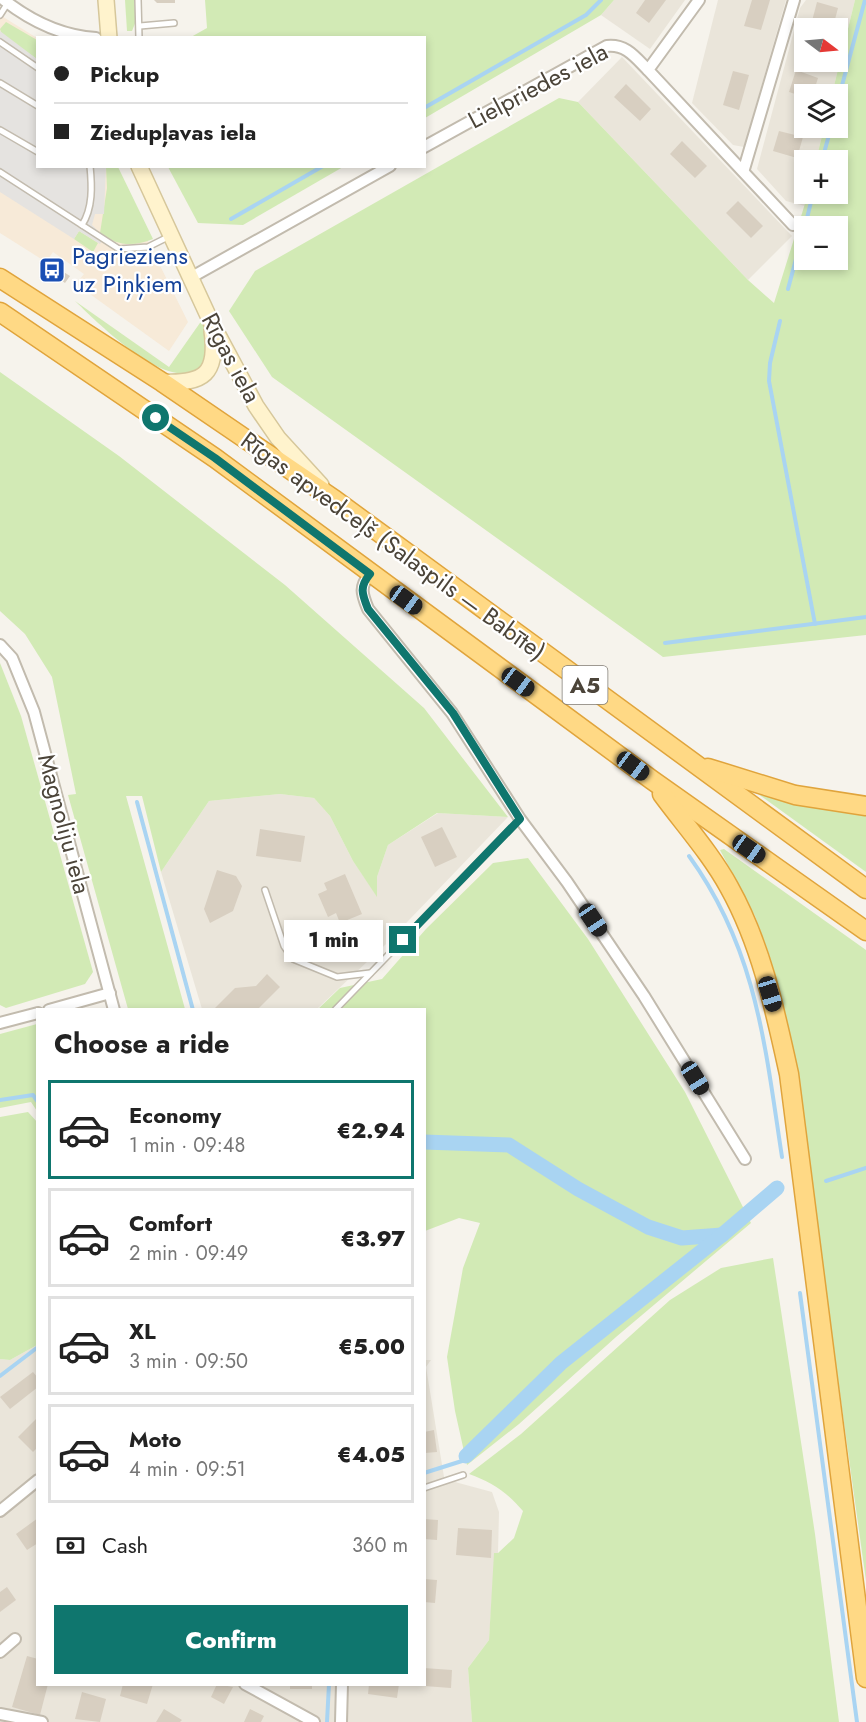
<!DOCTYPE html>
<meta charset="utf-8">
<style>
body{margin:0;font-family:Jost,sans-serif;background:#f2f2f2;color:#222;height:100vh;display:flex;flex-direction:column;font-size:22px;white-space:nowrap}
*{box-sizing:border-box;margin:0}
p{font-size:20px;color:#767676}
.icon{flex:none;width:33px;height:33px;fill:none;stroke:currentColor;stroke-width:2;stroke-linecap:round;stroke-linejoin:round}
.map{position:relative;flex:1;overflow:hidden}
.side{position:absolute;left:36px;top:1008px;width:390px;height:678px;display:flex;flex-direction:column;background:#fff;border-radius:0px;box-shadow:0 3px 9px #0003}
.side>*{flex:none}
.top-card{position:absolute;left:36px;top:36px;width:390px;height:132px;border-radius:0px;box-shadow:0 3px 9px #0003;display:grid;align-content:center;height:132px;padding:0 18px;background:#fff}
.needle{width:39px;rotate:106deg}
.fabs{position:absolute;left:794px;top:18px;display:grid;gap:12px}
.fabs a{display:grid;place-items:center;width:54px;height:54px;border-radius:0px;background:#fff;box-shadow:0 3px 9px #0003;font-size:30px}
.end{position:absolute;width:27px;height:27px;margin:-14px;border:8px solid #0f766e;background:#fff;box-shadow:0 0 0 3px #fff}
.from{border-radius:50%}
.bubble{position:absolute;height:42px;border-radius:0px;background:#fff;box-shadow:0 3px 9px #0003;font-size:20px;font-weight:800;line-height:42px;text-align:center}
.car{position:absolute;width:18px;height:36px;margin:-18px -9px;border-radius:8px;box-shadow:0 0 4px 2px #0007;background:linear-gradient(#222 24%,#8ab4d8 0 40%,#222 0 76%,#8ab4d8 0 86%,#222 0)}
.top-card b{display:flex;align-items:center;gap:21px;height:57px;font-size:22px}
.top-card b+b{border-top:2px solid #e0e0e0}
.top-card i{width:15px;height:15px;background:#222}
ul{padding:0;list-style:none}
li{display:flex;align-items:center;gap:18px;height:99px;margin:0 12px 9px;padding:0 6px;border:3px solid #e0e0e0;border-radius:0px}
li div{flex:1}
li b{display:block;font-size:22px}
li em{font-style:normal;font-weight:800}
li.active{border-color:#0f766e}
li>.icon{width:54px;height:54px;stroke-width:1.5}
h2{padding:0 18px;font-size:27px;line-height:72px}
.pay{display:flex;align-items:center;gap:15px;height:66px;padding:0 18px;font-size:22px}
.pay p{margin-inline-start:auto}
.action{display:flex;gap:12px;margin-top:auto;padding:12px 18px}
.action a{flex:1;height:69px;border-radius:0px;background:#0f766e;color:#fff;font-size:24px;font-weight:800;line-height:69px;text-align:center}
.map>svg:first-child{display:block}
</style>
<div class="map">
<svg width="866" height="1722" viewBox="0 0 866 1722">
<rect width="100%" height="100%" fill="#f6f3ec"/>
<g fill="#eae5da" fill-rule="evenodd">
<path d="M 614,0 L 685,0 L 650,49 L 601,15 Z"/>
<path d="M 718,0 L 786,0 L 744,147 L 733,145 L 692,103 Z"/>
<path d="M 806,0 L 855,0 L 832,94 L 804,94 L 804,128 L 824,128 L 816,160 L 804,160 L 804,194 L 808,194 L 805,206 L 786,201 L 757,169 L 800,8 ZM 804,28 L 837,28 L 837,62 L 804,62 Z"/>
<path d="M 622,57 L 792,236 L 748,280 L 578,102 Z"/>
<path d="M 280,794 L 314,798 L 330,816 L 353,861 L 377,896 L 377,877 L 388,845 L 438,813 L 508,817 L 385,945 L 317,1009 L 202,1009 L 161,872 L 209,801 Z"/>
<path d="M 37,1345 L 38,1684 L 424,1684 L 425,1360 L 431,1360 L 426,1367 L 445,1483 L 455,1482 L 492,1492 L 499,1512 L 498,1553 L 495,1553 L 489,1640 L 468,1668 L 472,1722 L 0,1722 L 0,1359 L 10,1360 Z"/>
</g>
<path fill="#f7ead8" d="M 0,15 L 37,38 L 38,166 L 114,167 L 119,183 L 188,322 L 169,351 L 76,284 L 84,274 L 53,252 L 46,262 L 0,233 Z"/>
<g fill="#d2eab5" fill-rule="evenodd">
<path d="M 125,0 L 134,0 L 136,21 L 132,31 L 127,31 Z"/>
<path d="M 205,0 L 614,0 L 601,15 L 425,118 L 424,38 L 191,37 L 207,28 Z"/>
<path d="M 855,0 L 866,0 L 866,635 L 663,657 L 272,377 L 229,311 L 255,271 L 559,98 L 578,102 L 748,280 L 774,303 L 808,194 L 837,194 L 837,160 L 816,160 L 824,128 L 837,128 L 837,94 L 832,94 ZM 804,226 L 837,226 L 837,260 L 804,260 Z"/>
<path d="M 6,22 L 37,40 L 37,59 L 2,35 L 0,29 Z"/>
<path d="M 106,167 L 118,167 L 153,239 C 133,247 117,246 100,233 L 107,188 Z"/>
<path d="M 168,167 L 343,167 L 243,225 L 198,223 Z"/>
<path d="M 79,231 L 98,243 L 93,252 L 74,239 Z"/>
<path d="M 75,301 L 169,367 L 202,320 C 208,333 212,356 200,367 C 169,395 97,322 75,301 Z"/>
<path d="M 0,372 L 119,456 L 285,585 L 424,708 L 508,817 L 437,813 L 388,845 L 377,877 L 377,897 L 353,861 L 330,816 L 314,798 L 280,794 L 209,801 L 161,872 L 142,796 L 126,796 L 185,1009 L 128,1009 L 68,795 L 76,794 L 52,677 L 25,634 L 0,611 Z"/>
<path d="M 0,663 L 21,716 L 93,972 L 85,984 L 6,1008 L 0,1005 Z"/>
<path d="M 754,791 L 866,809 L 866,872 Z"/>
<path d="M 724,849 L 866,950 L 866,1581 L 790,1034 L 769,954 L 755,916 L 720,850 Z"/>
<path d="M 528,858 L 588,939 L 685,1092 L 751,1223 L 616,1337 L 519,1424 L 467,1465 L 455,1411 L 447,1357 L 463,1268 L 480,1223 L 459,1218 L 425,1231 L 424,1010 L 317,1010 L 340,988 L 382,979 L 426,929 L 493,863 Z"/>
<path d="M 37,1024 L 37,1111 L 31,1102 L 0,1108 L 0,1034 Z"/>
<path d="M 28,1112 L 38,1123 L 37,1345 L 10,1360 L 0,1359 L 0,1117 Z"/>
<path d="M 773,1258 L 815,1534 L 839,1722 L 472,1722 L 468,1668 L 489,1640 L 494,1553 L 498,1553 L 514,1538 L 523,1511 C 508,1493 492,1482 469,1474 L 521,1434 L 670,1300 L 721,1268 Z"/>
</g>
<path fill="#e5e3e0" d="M 0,31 L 37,59 L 38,166 L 106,167 L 104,214 L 95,214 L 92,225 L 104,237 L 100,244 L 79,231 L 74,239 L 0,192 Z"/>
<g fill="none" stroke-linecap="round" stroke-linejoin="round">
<g stroke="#a9d4f2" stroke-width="4">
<path d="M 837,104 L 865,0"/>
<path d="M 424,108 L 586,15 L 601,0"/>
<path d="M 822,160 L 831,128"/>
<path d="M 231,219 L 323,166"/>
<path d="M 805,226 L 813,194"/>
<path d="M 788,289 L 804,229"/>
<path d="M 780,321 L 770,363 L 769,381 L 815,624"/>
<path d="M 665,643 L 866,617"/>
<path d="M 137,802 L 193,1010"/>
<path d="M 689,856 C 757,950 765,1046 782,1157"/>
<path d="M 0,1100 L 33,1095 L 38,1102"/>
<path d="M 826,1181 L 866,1168"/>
<path d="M 800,1293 L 857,1722"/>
<path d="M 0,1376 L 38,1347"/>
<path d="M 424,1473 L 462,1461 L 466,1456"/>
<path d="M 327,1722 L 329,1684"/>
</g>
<g stroke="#a9d4f2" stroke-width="15">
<path d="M 424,1142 L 509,1145 L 578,1189 L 648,1227 L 682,1238 L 722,1235"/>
<path d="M 466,1456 L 561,1363 L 722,1235 L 777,1188"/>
</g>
</g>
<g fill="#d8cfc1">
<path d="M 154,0 L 175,0 L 175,3 L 157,3 Z"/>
<path d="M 645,0 L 666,0 L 649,23 L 636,13 Z"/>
<path d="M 752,0 L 770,0 L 761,30 L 744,26 Z"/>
<path d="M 817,2 L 838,8 L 833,27 L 812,21 Z"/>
<path d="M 796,70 L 818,78 L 813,94 L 804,94 L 804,97 L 789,92 Z"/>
<path d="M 733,71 L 749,75 L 739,110 L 723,105 Z"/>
<path d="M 626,84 L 651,109 L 640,121 L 614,97 Z"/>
<path d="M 779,131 L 803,137 L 797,158 L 773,151 Z"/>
<path d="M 682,141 L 707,166 L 695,178 L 670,154 Z"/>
<path d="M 738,201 L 763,226 L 751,238 L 726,213 Z"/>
<path d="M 54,266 L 70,276 L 65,283 L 50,272 Z"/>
<path d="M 442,827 L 457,857 L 435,867 L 421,837 Z"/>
<path d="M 260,829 L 305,836 L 301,862 L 256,856 Z"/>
<path d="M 217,870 L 236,876 L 242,886 L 233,911 L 210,923 L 204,909 Z"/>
<path d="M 345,874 L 362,914 L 340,923 L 336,913 L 328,917 L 318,894 L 327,890 L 324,883 Z"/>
<path d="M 267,974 L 280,987 L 257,1010 L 213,1010 L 235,988 L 256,986 Z"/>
<path d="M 33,1372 L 38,1378 L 38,1387 L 10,1409 L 0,1397 Z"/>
<path d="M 36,1419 L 38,1447 L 33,1452 L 18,1437 Z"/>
<path d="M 434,1430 L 437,1452 L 425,1453 L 424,1432 Z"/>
<path d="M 38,1518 L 38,1543 L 27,1550 L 16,1534 Z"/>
<path d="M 424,1519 L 438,1520 L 437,1540 L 424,1539 Z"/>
<path d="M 458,1528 L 492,1530 L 491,1558 L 456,1555 Z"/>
<path d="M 424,1579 L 437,1580 L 435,1603 L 424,1602 Z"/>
<path d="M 7,1587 L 16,1600 L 0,1612 L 0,1592 Z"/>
<path d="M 27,1656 L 38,1659 L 38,1684 L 48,1684 L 40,1715 L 12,1707 Z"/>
<path d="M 424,1668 L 452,1670 L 451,1688 L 424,1686 Z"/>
<path d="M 123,1684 L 153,1684 L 147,1704 L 120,1696 Z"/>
<path d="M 217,1684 L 233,1687 L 224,1704 L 211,1697 Z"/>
<rect x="290" y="1684" width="22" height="5"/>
<path d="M 369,1684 L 399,1684 L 397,1698 L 368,1694 Z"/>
<path d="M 82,1692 L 106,1699 L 100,1722 L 75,1719 Z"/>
<path d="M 164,1709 L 182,1720 L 180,1722 L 156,1722 Z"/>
<path d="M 250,1709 L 264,1716 L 261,1722 L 244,1722 Z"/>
</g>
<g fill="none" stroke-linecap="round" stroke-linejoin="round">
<defs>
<g id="service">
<path d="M 138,0 L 139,38"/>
<path d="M 0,15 L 9,1"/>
<path d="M 140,26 L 174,23"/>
<path d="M 0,42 L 38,68"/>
<path d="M 0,83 L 38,106"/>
<path d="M 0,130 L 38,152"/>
<path d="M 0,172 L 119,249 L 148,247 L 170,236"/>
<path d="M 82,225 C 93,208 92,186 90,166"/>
<path d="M 265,890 L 284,946 L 293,959 L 337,977 L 370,973"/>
<path d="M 335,1010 L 520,819"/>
<path d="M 424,1488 L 463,1475"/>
</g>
<g id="minor">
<path d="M 4,0 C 31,21 62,36 96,38"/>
<path d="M 699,0 L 648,70 L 793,225"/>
<path d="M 424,147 L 607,46 C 626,44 635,57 648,70"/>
<path d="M 744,169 L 794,0"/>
<path d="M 190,278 L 390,166"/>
<path d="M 370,574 C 359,587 362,594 368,609 L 452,713 L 520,819 L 567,882 L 644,996 L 745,1159"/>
<path d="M 0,645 L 12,658 L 34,712 L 114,1010"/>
<path d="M 49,1010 L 110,993"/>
<path d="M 0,1023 L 38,1013"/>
<path d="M 0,1511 L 38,1480"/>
<path d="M 0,1652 L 15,1639"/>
<path d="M 245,1684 L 314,1722"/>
<path d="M 0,1714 L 42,1722"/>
<path d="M 341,1722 L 342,1684"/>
</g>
<g id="secondary">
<path d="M 106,0 L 109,38"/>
<path d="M 139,166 L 211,322 L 256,406 L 278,438 L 321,485"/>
<path d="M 162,382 C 204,384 218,374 212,331"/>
</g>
<g id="trunk">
<path d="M 0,278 L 162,382 L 335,500 L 866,889"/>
<path d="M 0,312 L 215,458 L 652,780 L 866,931"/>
<path d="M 708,768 L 795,795 L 866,806"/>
<path d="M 662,794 C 684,824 711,854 729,887 C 761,944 775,1010 789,1074 L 866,1678"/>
</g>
</defs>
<use href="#service" stroke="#c2bbae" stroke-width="8"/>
<use href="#minor" stroke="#c2bbae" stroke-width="14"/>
<use href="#secondary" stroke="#d6c79b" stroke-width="18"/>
<use href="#trunk" stroke="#e0a43c" stroke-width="21"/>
<use href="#service" stroke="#fff" stroke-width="5"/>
<use href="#minor" stroke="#fff" stroke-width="10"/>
<use href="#secondary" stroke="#fff3cd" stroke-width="15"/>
<use href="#trunk" stroke="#ffd985" stroke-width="18"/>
</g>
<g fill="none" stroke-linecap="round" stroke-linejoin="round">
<path stroke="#0f766e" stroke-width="8" d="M 156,418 L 215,458 L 370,574 C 359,587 362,594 368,609 L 453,713 L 520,819 L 403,940"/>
</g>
<defs>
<symbol id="bus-square" viewBox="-11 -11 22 22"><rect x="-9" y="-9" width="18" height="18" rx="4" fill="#1a4fb4" stroke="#fff"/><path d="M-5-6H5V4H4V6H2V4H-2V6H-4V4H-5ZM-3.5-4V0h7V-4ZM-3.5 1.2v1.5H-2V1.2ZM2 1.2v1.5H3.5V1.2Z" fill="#fff"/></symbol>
</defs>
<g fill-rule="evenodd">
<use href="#bus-square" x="37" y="255" width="30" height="30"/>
</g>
<g text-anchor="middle" stroke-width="4.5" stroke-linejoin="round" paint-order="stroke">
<rect fill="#fff" stroke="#817c74" stroke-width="1.5" x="562.5" y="666" width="45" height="38" rx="4.5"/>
<g font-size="22" font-weight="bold" fill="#4b4439">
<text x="585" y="693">A5</text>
</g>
<g font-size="24" fill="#4b4439" stroke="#fff">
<text transform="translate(538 86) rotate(-28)" y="8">Lielpriedes iela</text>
<text transform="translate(231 358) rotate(62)" y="8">Rīgas iela</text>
<text transform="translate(393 546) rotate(36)" y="8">Rīgas apvedceļš (Salaspils — Babīte)</text>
<text transform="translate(64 824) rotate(75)" y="8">Magnoliju iela</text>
</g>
<g font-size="24" fill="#164399" stroke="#fff" text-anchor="start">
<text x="72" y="264">Pagrieziens<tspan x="72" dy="28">uz Piņķiem</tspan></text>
</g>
</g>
</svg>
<div class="fabs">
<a><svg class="needle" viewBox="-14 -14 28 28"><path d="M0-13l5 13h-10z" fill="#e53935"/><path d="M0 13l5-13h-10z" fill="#767676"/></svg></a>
<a><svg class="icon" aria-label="layers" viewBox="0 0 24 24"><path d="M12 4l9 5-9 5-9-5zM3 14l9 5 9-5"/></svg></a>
<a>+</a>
<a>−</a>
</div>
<i class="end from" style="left:156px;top:418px"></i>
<i class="end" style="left:403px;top:940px"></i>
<div class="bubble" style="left:284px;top:920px;width:99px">1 min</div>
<i class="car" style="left:406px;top:600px;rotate:126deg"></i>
<i class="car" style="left:518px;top:682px;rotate:126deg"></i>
<i class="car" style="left:633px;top:766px;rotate:127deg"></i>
<i class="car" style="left:749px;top:849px;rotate:125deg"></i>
<i class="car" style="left:593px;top:920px;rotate:146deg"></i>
<i class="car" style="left:770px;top:994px;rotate:163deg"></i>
<i class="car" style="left:695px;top:1078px;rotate:148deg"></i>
<div class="top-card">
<b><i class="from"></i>Pickup</b>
<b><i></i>Ziedupļavas iela</b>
</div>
<section class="side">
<h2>Choose a ride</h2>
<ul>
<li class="active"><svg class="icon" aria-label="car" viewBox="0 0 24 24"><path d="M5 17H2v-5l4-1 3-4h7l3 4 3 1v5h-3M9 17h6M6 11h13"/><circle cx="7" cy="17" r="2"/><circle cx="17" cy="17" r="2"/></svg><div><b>Economy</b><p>1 min · 09:48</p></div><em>€2.94</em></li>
<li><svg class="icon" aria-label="car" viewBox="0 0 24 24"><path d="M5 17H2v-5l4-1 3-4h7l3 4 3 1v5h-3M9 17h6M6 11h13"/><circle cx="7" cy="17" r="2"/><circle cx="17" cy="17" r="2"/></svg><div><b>Comfort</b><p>2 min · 09:49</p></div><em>€3.97</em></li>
<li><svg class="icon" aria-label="car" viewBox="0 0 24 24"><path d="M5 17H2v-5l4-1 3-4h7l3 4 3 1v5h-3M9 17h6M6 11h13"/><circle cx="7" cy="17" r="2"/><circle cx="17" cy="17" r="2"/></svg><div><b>XL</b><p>3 min · 09:50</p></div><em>€5.00</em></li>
<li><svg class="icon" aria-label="car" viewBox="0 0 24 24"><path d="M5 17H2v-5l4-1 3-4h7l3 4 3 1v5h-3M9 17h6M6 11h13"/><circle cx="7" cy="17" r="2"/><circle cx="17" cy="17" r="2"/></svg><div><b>Moto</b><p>4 min · 09:51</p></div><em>€4.05</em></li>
</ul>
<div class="pay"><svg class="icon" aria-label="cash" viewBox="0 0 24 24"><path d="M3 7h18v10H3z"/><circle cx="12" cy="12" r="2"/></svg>Cash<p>360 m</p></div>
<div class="action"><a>Confirm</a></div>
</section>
</div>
